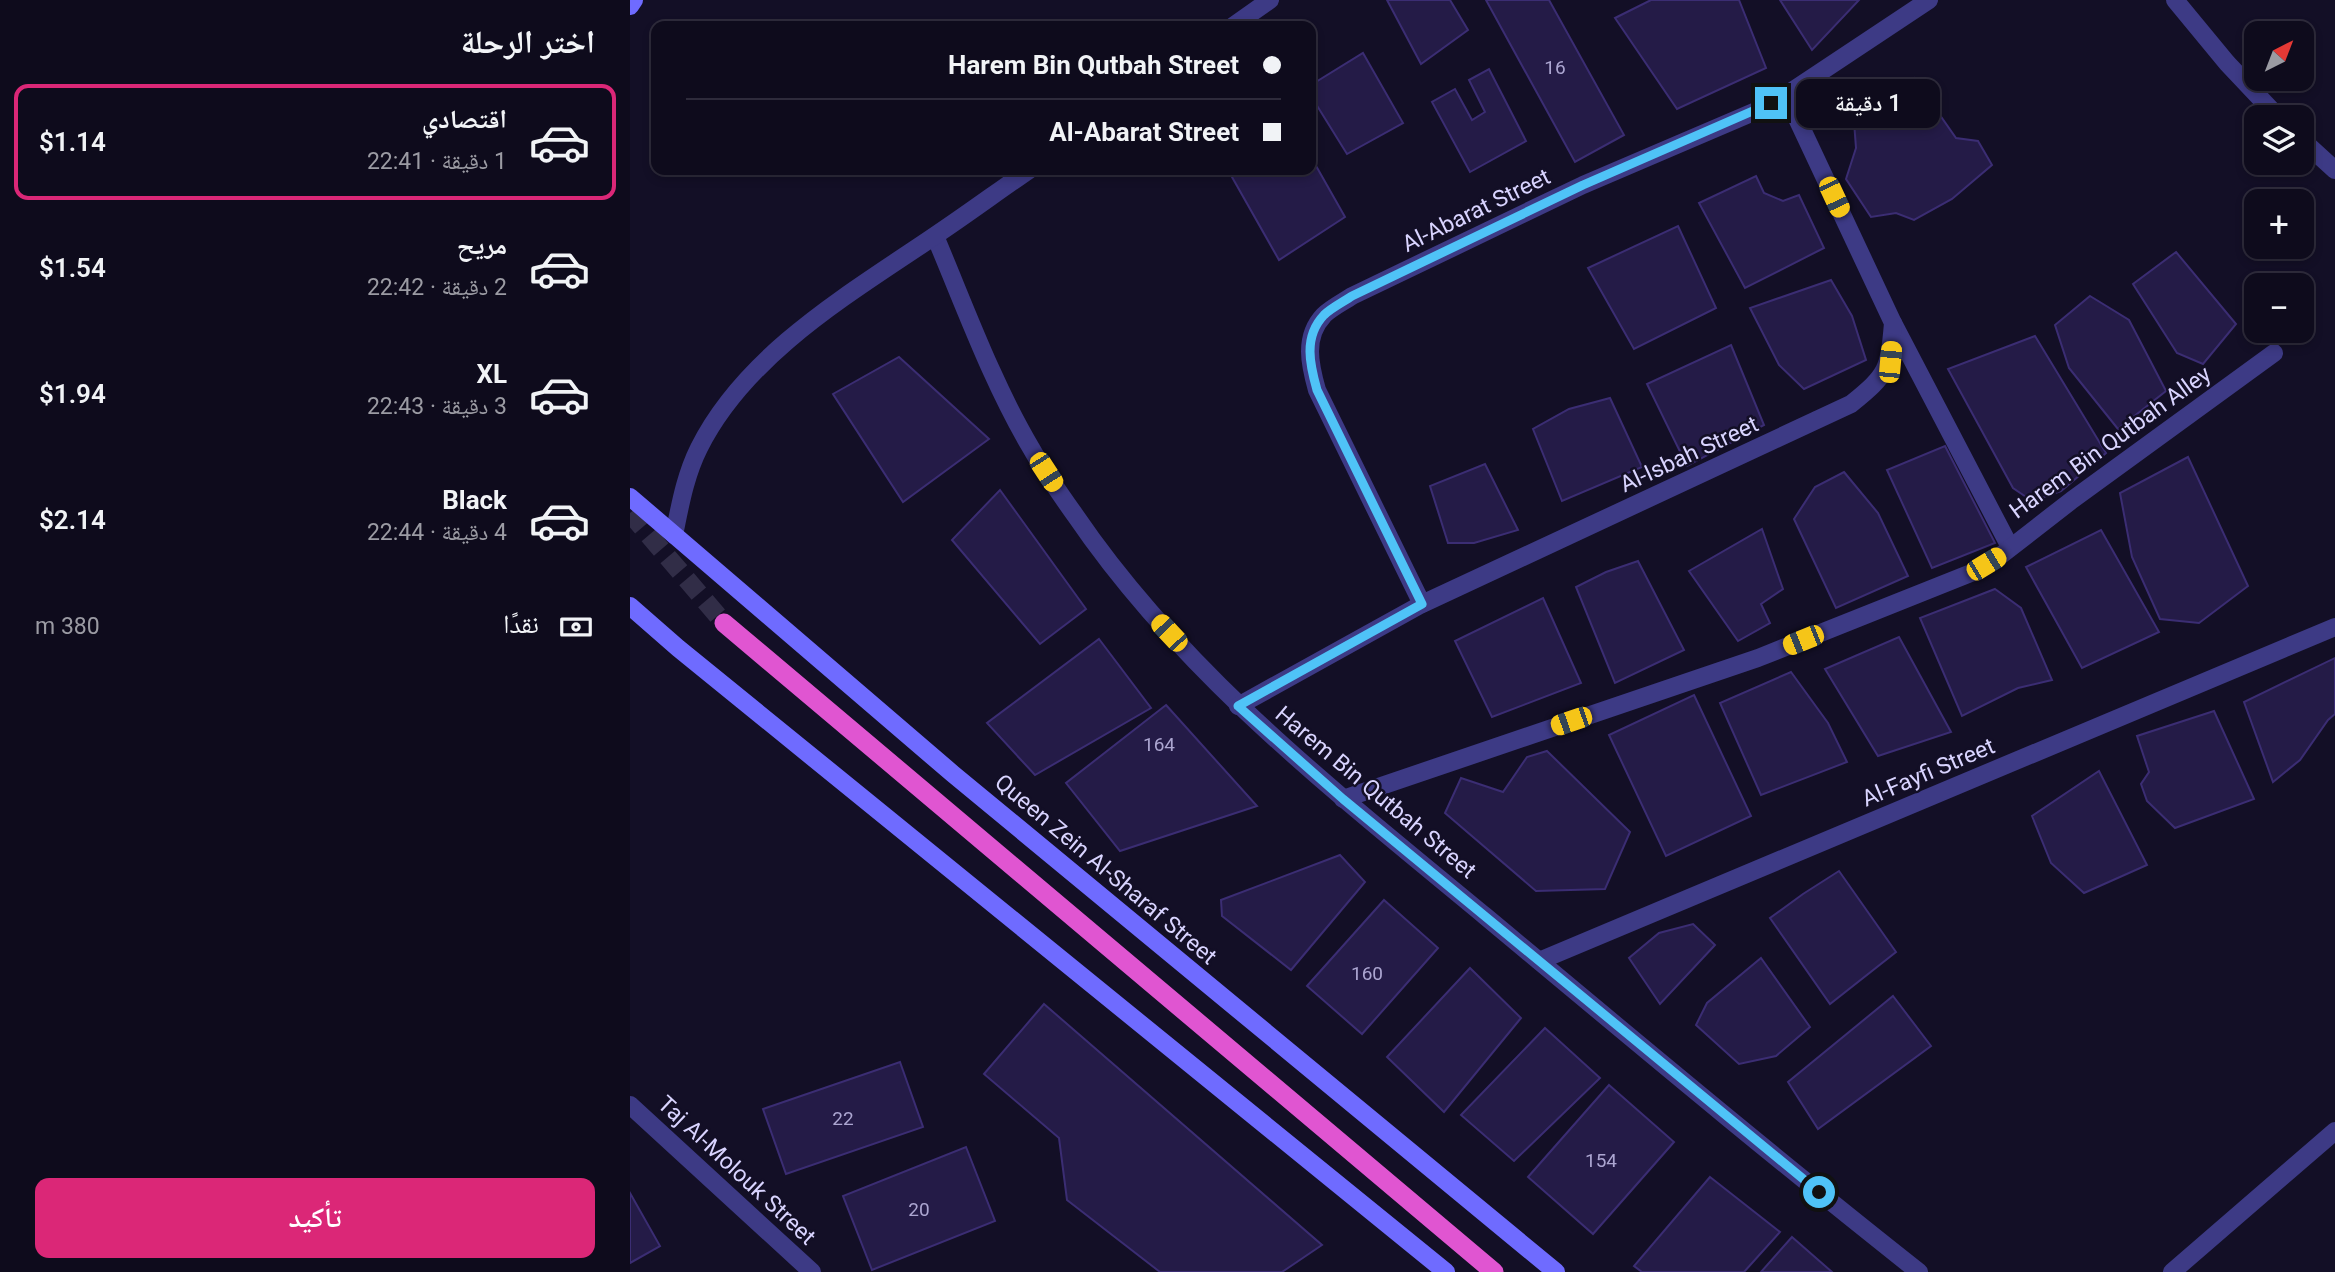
<!DOCTYPE html>
<html lang="ar">
<meta charset="utf-8">
<style>
body{margin:0;font-family:Roboto,"Noto Naskh Arabic",sans-serif;background:#171425;color:#f1f3f6;direction:rtl;height:100vh;display:flex;flex-direction:column;font-size:26px;white-space:nowrap}
*{box-sizing:border-box;margin:0}
p{font-size:23px;color:#9b9ba3}
.icon{flex:none;width:38px;height:38px;fill:none;stroke:currentColor;stroke-width:2;stroke-linecap:round;stroke-linejoin:round}
.map{position:relative;flex:1;overflow:hidden;direction:ltr}
.side{display:flex;flex-direction:column;background:#0e0b1c;width:630px}
.side>*{flex:none}
.top-card{position:absolute;left:21px;top:21px;width:665px;height:154px;border-radius:14px;box-shadow:0 4px 10px #0003,0 0 0 2px #2e2b3b;direction:rtl;display:grid;align-content:center;height:154px;padding:0 35px;background:#0e0b1c}
.needle{width:46px;rotate:42deg}
.controls{position:absolute;left:1614px;top:21px;display:grid;gap:14px}
.controls a{display:grid;place-items:center;width:70px;height:70px;border-radius:14px;background:#0e0b1c;box-shadow:0 4px 10px #0003,0 0 0 2px #2e2b3b;font-size:35px}
.end{position:absolute;width:32px;height:32px;margin:-16px;border:9px solid #4fc3f7;background:#111;box-shadow:0 0 0 4px #111}
.from{border-radius:50%}
.bubble{position:absolute;height:49px;border-radius:14px;background:#0e0b1c;box-shadow:0 4px 10px #0003,0 0 0 2px #2e2b3b;font-size:23px;font-weight:600;line-height:49px;text-align:center;direction:rtl}
.car{position:absolute;width:21px;height:42px;margin:-21px -10px;border-radius:9px;box-shadow:0 0 5px 2px #0007;background:linear-gradient(#f5c518 24%,#345 0 40%,#f5c518 0 76%,#345 0 86%,#f5c518 0)}
.top-card b{display:flex;align-items:center;gap:24px;height:66px;font-size:26px}
.top-card b+b{border-top:2px solid #2e2b3b}
.top-card i{width:18px;height:18px;background:#f1f3f6}
ul{padding:0;list-style:none}
li{display:flex;align-items:center;gap:21px;height:116px;margin:0 14px 10px;padding:0 21px;border:4px solid transparent;border-radius:14px}
li div{flex:1}
li b{display:block;font-size:26px}
li em{font-style:normal;font-weight:600}
li.selected{border-color:#db2777}
li>.icon{width:63px;height:63px;stroke-width:1.5}
h2{padding:0 35px;font-size:32px;line-height:84px}
.pay{display:flex;align-items:center;gap:18px;height:77px;padding:0 35px;font-size:26px}
.pay p{margin-inline-start:auto}
.action{display:flex;gap:14px;margin-top:auto;padding:14px 35px}
.action a{flex:1;height:80px;border-radius:14px;background:#db2777;color:#fff;font-size:28px;font-weight:600;line-height:80px;text-align:center}
main{display:flex;flex:1;min-height:0}
.map>svg:first-child{display:block}
</style>
<main>
<div class="map">
<svg width="1705" height="1272" viewBox="0 0 1705 1272">
<rect width="100%" height="100%" fill="#130f26"/>
<g fill="#241b47" stroke="#3b2d73" stroke-width="2">
<path d="M 757,0 L 820,0 L 838,30 L 791,64 Z"/>
<path d="M 856,0 L 919,0 L 994,135 L 945,162 Z"/>
<path d="M 1021,0 L 1109,0 L 1136,68 L 1047,109 L 985,18 Z"/>
<path d="M 1150,0 L 1229,0 L 1182,50 Z"/>
<path d="M 733,53 L 773,123 L 717,154 L 681,96 L 681,85 Z"/>
<path d="M 859,69 L 896,141 L 840,172 L 802,102 L 825,89 L 842,120 L 855,112 L 839,80 Z"/>
<path d="M 1284,78 L 1326,138 L 1348,141 L 1362,165 L 1322,199 L 1284,220 L 1266,213 L 1241,217 L 1216,179 L 1226,148 L 1223,108 Z"/>
<path d="M 681,157 L 715,217 L 649,260 L 598,170 L 681,170 Z"/>
<path d="M 1126,176 L 1134,193 L 1153,201 L 1169,195 L 1194,248 L 1115,288 L 1069,203 Z"/>
<path d="M 1048,226 L 1086,308 L 1004,349 L 958,268 Z"/>
<path d="M 1546,252 L 1606,324 L 1573,364 L 1547,353 L 1503,284 Z"/>
<path d="M 1201,280 L 1222,316 L 1236,360 L 1174,389 L 1149,365 L 1120,308 Z"/>
<path d="M 1460,296 L 1499,320 L 1536,391 L 1488,429 L 1439,368 L 1425,325 Z"/>
<path d="M 1405,336 L 1476,453 L 1431,491 L 1402,501 L 1383,488 L 1318,369 Z"/>
<path d="M 1101,345 L 1134,425 L 1057,466 L 1017,384 Z"/>
<path d="M 269,357 L 359,439 L 273,502 L 203,394 Z"/>
<path d="M 980,398 L 1012,467 L 932,501 L 903,429 L 939,409 Z"/>
<path d="M 1315,446 L 1365,543 L 1302,568 L 1257,470 Z"/>
<path d="M 1558,457 L 1618,586 L 1569,623 L 1530,619 L 1502,557 L 1490,493 Z"/>
<path d="M 855,464 L 888,530 L 844,543 L 818,543 L 800,486 Z"/>
<path d="M 1214,472 L 1248,513 L 1278,576 L 1206,608 L 1164,519 L 1185,487 Z"/>
<path d="M 370,490 L 456,609 L 410,644 L 322,540 Z"/>
<path d="M 1132,529 L 1153,589 L 1131,604 L 1140,623 L 1108,641 L 1059,571 Z"/>
<path d="M 1471,530 L 1529,632 L 1452,668 L 1396,567 Z"/>
<path d="M 1008,561 L 1054,650 L 985,683 L 946,587 L 976,572 Z"/>
<path d="M 1365,589 L 1391,608 L 1422,680 L 1388,688 L 1332,716 L 1290,618 Z"/>
<path d="M 913,598 L 951,683 L 862,717 L 825,641 Z"/>
<path d="M 1269,637 L 1321,732 L 1248,756 L 1195,669 Z"/>
<path d="M 469,639 L 521,708 L 405,775 L 357,723 Z"/>
<path d="M 1705,658 L 1705,714 L 1698,720 L 1670,760 L 1643,782 L 1614,702 Z"/>
<path d="M 1161,672 L 1198,723 L 1217,762 L 1131,795 L 1090,703 Z"/>
<path d="M 1064,695 L 1121,816 L 1036,856 L 979,735 Z"/>
<path d="M 536,705 L 627,806 L 490,851 L 436,783 Z"/>
<path d="M 1584,711 L 1624,799 L 1545,828 L 1517,801 L 1511,784 L 1519,772 L 1507,736 Z"/>
<path d="M 917,751 L 1000,832 L 975,889 L 906,891 L 815,813 L 831,778 L 873,792 L 897,757 Z"/>
<path d="M 1469,771 L 1517,865 L 1454,893 L 1421,863 L 1402,816 Z"/>
<path d="M 710,855 L 735,882 L 661,970 L 592,916 L 591,900 Z"/>
<path d="M 1209,871 L 1266,952 L 1200,1004 L 1140,918 L 1173,894 Z"/>
<path d="M 754,900 L 808,948 L 732,1034 L 677,986 Z"/>
<path d="M 1063,924 L 1085,945 L 1030,1004 L 999,958 L 1029,933 Z"/>
<path d="M 1131,958 L 1180,1027 L 1146,1056 L 1109,1064 L 1066,1025 L 1077,1003 Z"/>
<path d="M 840,968 L 891,1018 L 814,1112 L 757,1057 Z"/>
<path d="M 1263,996 L 1301,1046 L 1188,1129 L 1158,1082 Z"/>
<path d="M 414,1004 L 692,1245 L 652,1272 L 530,1272 L 437,1200 L 429,1138 L 354,1074 Z"/>
<path d="M 915,1028 L 970,1078 L 884,1161 L 831,1115 Z"/>
<path d="M 270,1062 L 293,1127 L 156,1174 L 133,1109 Z"/>
<path d="M 979,1085 L 1044,1142 L 963,1234 L 898,1177 Z"/>
<path d="M 336,1147 L 365,1221 L 242,1270 L 213,1196 Z"/>
<path d="M 1080,1177 L 1150,1232 L 1114,1272 L 1012,1272 L 1004,1266 Z"/>
<path d="M 0,1193 L 30,1246 L 0,1263 Z"/>
<path d="M 1162,1237 L 1202,1272 L 1131,1272 Z"/>
</g>
<g fill="none" stroke-linecap="round" stroke-linejoin="round">
<path stroke="#312d47" stroke-width="19" stroke-dasharray="19 10" stroke-linecap="butt" d="M 0,513 L 94,623"/>
<g stroke="#3d3a85" stroke-width="18">
<path d="M 1545,0 L 1597,63 L 1648,117"/>
<path d="M 1671,139 L 1705,170"/>
<path d="M 305,236 C 335,307 362,382 401,448 C 414,471 430,494 445,515 C 554,675 708,794 855,916 C 999,1036 1142,1156 1289,1272"/>
<path d="M 1263,323 L 1380,547"/>
<path d="M 792,604 L 687,390 C 680,365 673,337 694,315 C 701,308 713,302 722,296 L 953,185 L 1126,111 L 1156,95 L 1299,0"/>
<path d="M 608,706 L 792,604 L 1221,404 C 1258,374 1259,370 1263,323 L 1156,95"/>
<path d="M 713,799 L 1128,658 L 1341,573 L 1370,556 L 1442,500 L 1644,353"/>
<path d="M 909,961 L 1705,627"/>
<path d="M 0,1105 L 182,1272"/>
<path d="M 1542,1272 L 1705,1131"/>
</g>
<g stroke="#3d3a85" stroke-width="18">
<path d="M 603,26 L 640,0"/>
<path d="M 44,535 C 50,506 55,476 69,448 C 116,354 219,294 303,237 C 336,215 367,192 399,170"/>
</g>
<g stroke="#6f6bff" stroke-width="18">
<path d="M 0,6 L 4,0"/>
<path d="M 0,497 L 323,774 L 926,1272"/>
<path d="M 0,606 L 48,648 L 816,1272"/>
</g>
<path stroke="#e055d1" stroke-width="19" d="M 94,623 L 864,1272"/>
</g>
<g fill="none" stroke-linecap="round" stroke-linejoin="round">
<path stroke="#4fc3f7" stroke-width="9" d="M 1141,103 L 953,185 L 722,296 C 713,302 701,308 694,315 C 673,337 680,365 687,390 L 792,604 L 608,706 L 713,799 L 1189,1192"/>
</g>
<g text-anchor="middle" stroke-width="5" stroke-linejoin="round" paint-order="stroke">
<g font-size="19" fill="#aca6d1">
<text x="925" y="74">16</text>
<text x="529" y="751">164</text>
<text x="737" y="980">160</text>
<text x="213" y="1125">22</text>
<text x="971" y="1167">154</text>
<text x="289" y="1216">20</text>
</g>
<g font-size="23" fill="#d9d4ff" stroke="#130f26">
<text transform="translate(846 210) rotate(-26)" y="8">Al-Abarat Street</text>
<text transform="translate(1480 442) rotate(-36)" y="8">Harem Bin Qutbah Alley</text>
<text transform="translate(1059 454) rotate(-25)" y="8">Al-Isbah Street</text>
<text transform="translate(1298 772) rotate(-23)" y="8">Al-Fayfi Street</text>
<text transform="translate(746 792) rotate(40)" y="8">Harem Bin Qutbah Street</text>
<text transform="translate(476 869) rotate(40)" y="8">Queen Zein Al-Sharaf Street</text>
<text transform="translate(107 1170) rotate(43)" y="8">Taj Al-Molouk Street</text>
</g>
</g>
</svg>
<div class="controls">
<a><svg class="needle" viewBox="-14 -14 28 28"><path d="M0-13l5 13h-10z" fill="#e53935"/><path d="M0 13l5-13h-10z" fill="#9b9ba3"/></svg></a>
<a><svg class="icon" aria-label="layers" viewBox="0 0 24 24"><path d="M12 4l9 5-9 5-9-5zM3 14l9 5 9-5"/></svg></a>
<a>+</a>
<a>−</a>
</div>
<i class="end from" style="left:1189px;top:1192px"></i>
<i class="end" style="left:1141px;top:103px"></i>
<div class="bubble" style="left:1166px;top:79px;width:144px">1 دقيقة</div>
<i class="car" style="left:1204px;top:197px;rotate:155deg"></i>
<i class="car" style="left:1260px;top:362px;rotate:5deg"></i>
<i class="car" style="left:416px;top:472px;rotate:147deg"></i>
<i class="car" style="left:1356px;top:564px;rotate:59deg"></i>
<i class="car" style="left:539px;top:633px;rotate:317deg"></i>
<i class="car" style="left:1173px;top:640px;rotate:248deg"></i>
<i class="car" style="left:941px;top:721px;rotate:251deg"></i>
<div class="top-card">
<b><i class="from"></i>Harem Bin Qutbah Street</b>
<b><i></i>Al-Abarat Street</b>
</div>
</div>
<section class="side">
<h2>اختر الرحلة</h2>
<ul>
<li class="selected"><svg class="icon" aria-label="car" viewBox="0 0 24 24"><path d="M5 17H2v-5l4-1 3-4h7l3 4 3 1v5h-3M9 17h6M6 11h13"/><circle cx="7" cy="17" r="2"/><circle cx="17" cy="17" r="2"/></svg><div><b>اقتصادي</b><p>1 دقيقة · 22:41</p></div><em>$1.14</em></li>
<li><svg class="icon" aria-label="car" viewBox="0 0 24 24"><path d="M5 17H2v-5l4-1 3-4h7l3 4 3 1v5h-3M9 17h6M6 11h13"/><circle cx="7" cy="17" r="2"/><circle cx="17" cy="17" r="2"/></svg><div><b>مريح</b><p>2 دقيقة · 22:42</p></div><em>$1.54</em></li>
<li><svg class="icon" aria-label="car" viewBox="0 0 24 24"><path d="M5 17H2v-5l4-1 3-4h7l3 4 3 1v5h-3M9 17h6M6 11h13"/><circle cx="7" cy="17" r="2"/><circle cx="17" cy="17" r="2"/></svg><div><b>XL</b><p>3 دقيقة · 22:43</p></div><em>$1.94</em></li>
<li><svg class="icon" aria-label="car" viewBox="0 0 24 24"><path d="M5 17H2v-5l4-1 3-4h7l3 4 3 1v5h-3M9 17h6M6 11h13"/><circle cx="7" cy="17" r="2"/><circle cx="17" cy="17" r="2"/></svg><div><b>Black</b><p>4 دقيقة · 22:44</p></div><em>$2.14</em></li>
</ul>
<div class="pay"><svg class="icon" aria-label="cash" viewBox="0 0 24 24"><path d="M3 7h18v10H3z"/><circle cx="12" cy="12" r="2"/></svg>نقدًا<p>380 m</p></div>
<div class="action"><a>تأكيد</a></div>
</section>
</main>
